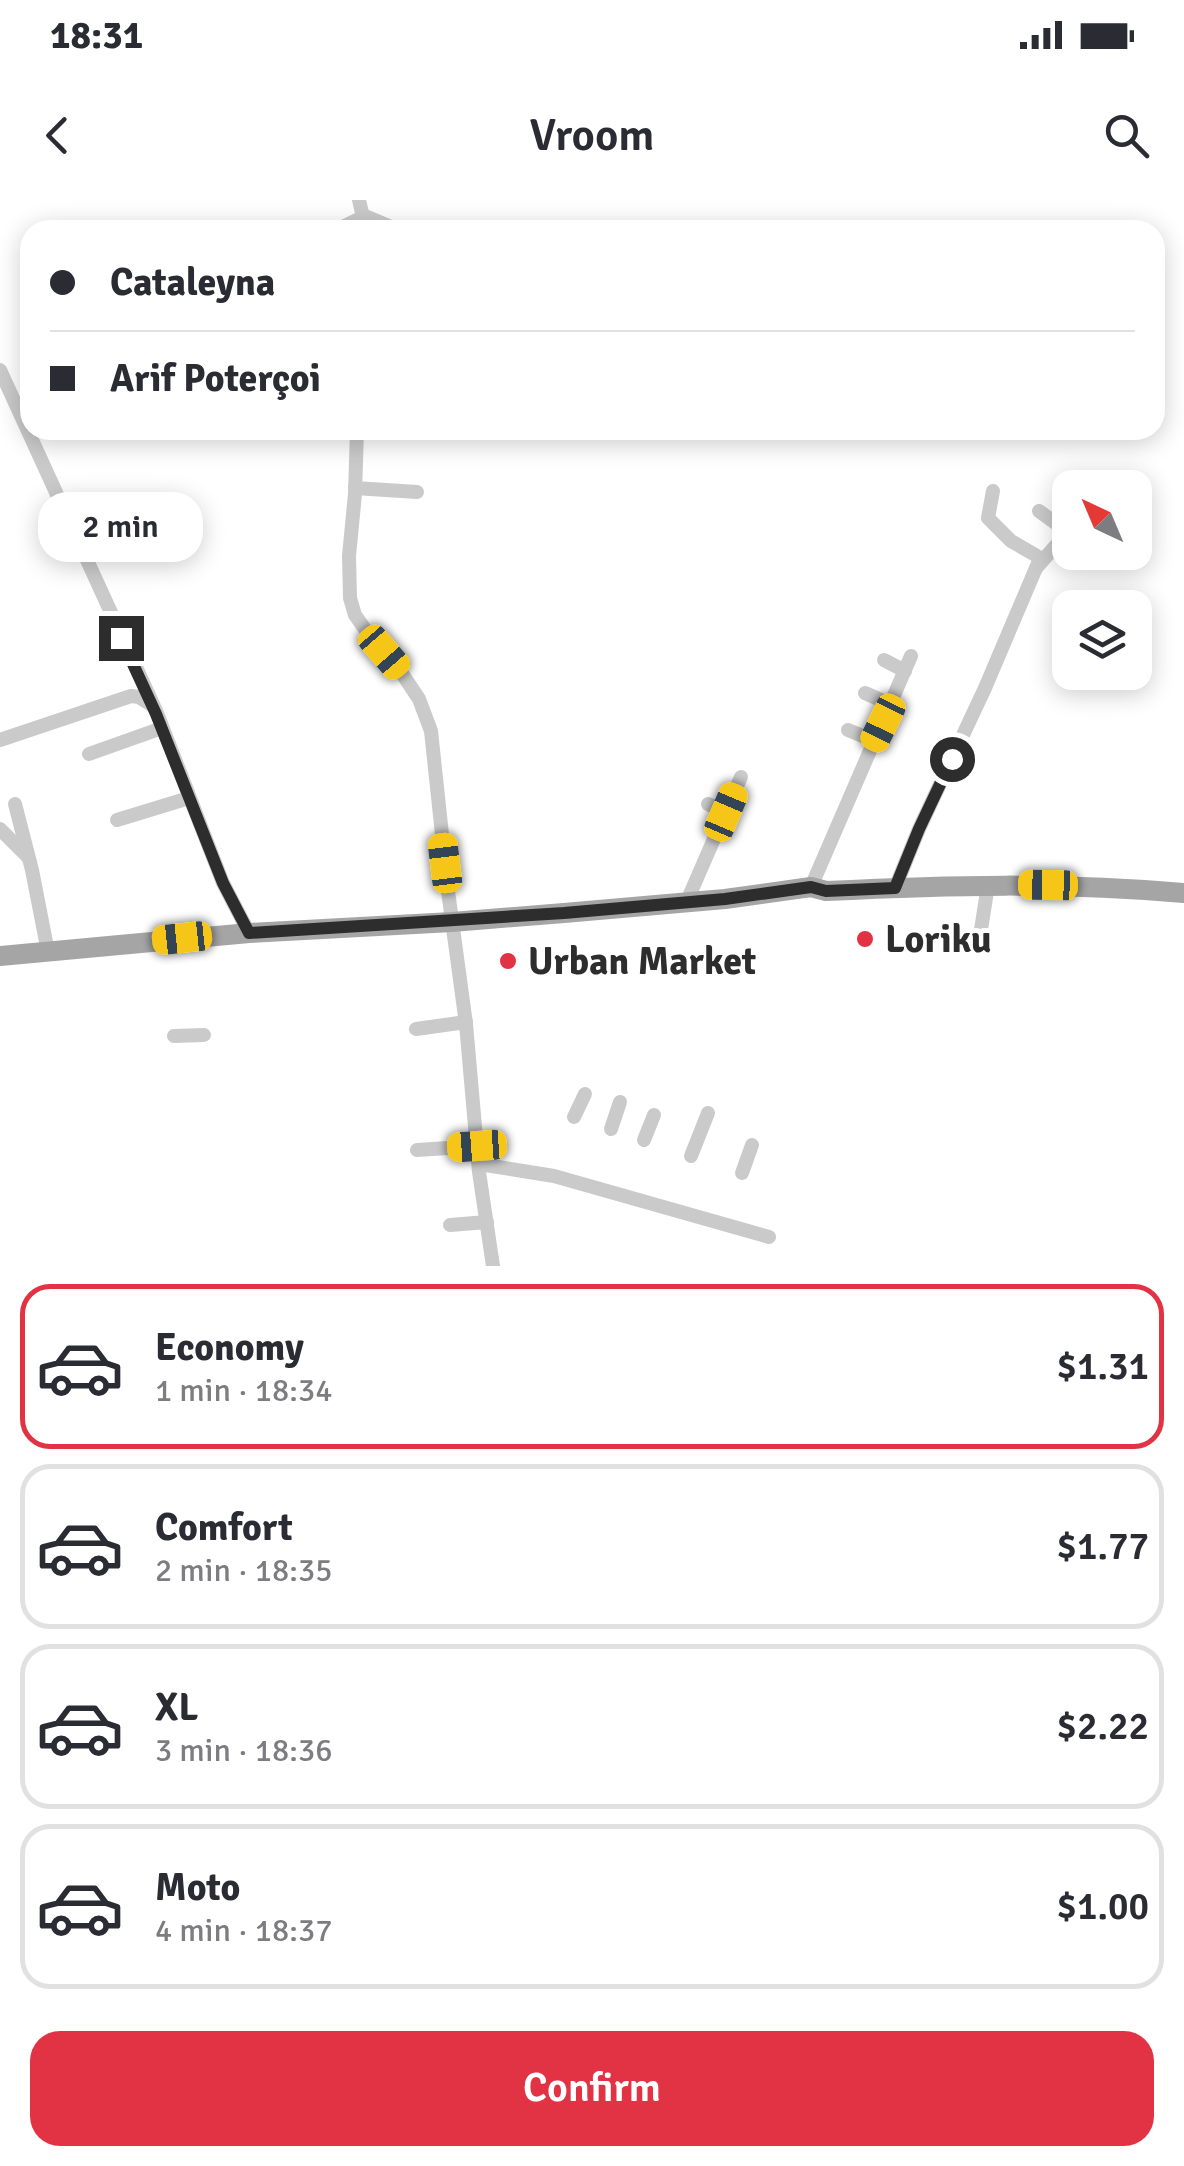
<!DOCTYPE html>
<meta charset="utf-8">
<style>
body{margin:0;font-family:Signika,sans-serif;background:#f2f2f3;color:#2b2b33;height:100vh;display:flex;flex-direction:column;font-size:38px;white-space:nowrap}
*{box-sizing:border-box;margin:0}
p{font-size:32px;color:#7c7c81}
.icon{flex:none;width:55px;height:55px;fill:none;stroke:currentColor;stroke-width:2;stroke-linecap:round;stroke-linejoin:round}
.map{position:relative;height:1066px;overflow:hidden}
.drawer{display:flex;flex-direction:column;background:#fff;flex:1}
.drawer>*{flex:none}
.hud{position:absolute;left:20px;top:20px;width:1145px;height:220px;border-radius:30px;box-shadow:0 5px 25px #0003;display:grid;align-content:center;height:220px;padding:0 30px;background:#fff}
.needle{width:65px;rotate:316deg}
.tools{position:absolute;left:1052px;top:270px;display:grid;gap:20px}
.tools a{display:grid;place-items:center;width:100px;height:100px;border-radius:20px;background:#fff;box-shadow:0 5px 25px #0003;font-size:50px}
.end{position:absolute;width:45px;height:45px;margin:-22px;border:12px solid #2d2d2d;background:#fff;box-shadow:0 0 0 5px #fff}
.from{border-radius:50%}
.bubble{position:absolute;height:70px;border-radius:30px;background:#fff;box-shadow:0 5px 25px #0003;font-size:32px;font-weight:600;line-height:70px;text-align:center}
.car{position:absolute;width:30px;height:60px;margin:-30px -15px;border-radius:12px;box-shadow:0 0 8px 2px #0007;background:linear-gradient(#f5c518 24%,#345 0 40%,#f5c518 0 76%,#345 0 86%,#f5c518 0)}
.hud b{display:flex;align-items:center;gap:35px;height:95px;font-size:38px}
.hud b+b{border-top:2px solid #e1e1e2}
.hud i{width:25px;height:25px;background:#2b2b33}
ul{padding:18px 0 0;list-style:none}
li{display:flex;align-items:center;gap:30px;height:165px;margin:0 20px 15px;padding:0 10px;border:5px solid #e1e1e2;border-radius:30px}
li div{flex:1}
li b{display:block;font-size:38px}
li em{font-style:normal;font-weight:600}
li.on{border-color:#e13343}
li>.icon{width:90px;height:90px;stroke-width:1.5}
.action{display:flex;gap:20px;margin-top:auto;padding:20px 30px}
.action a{flex:1;height:115px;border-radius:30px;background:#e13343;color:#fff;font-size:40px;font-weight:600;line-height:115px;text-align:center}
.status{display:flex;justify-content:space-between;align-items:center;height:70px;padding:0 50px;background:#fff;direction:ltr}
.status svg{height:28px;fill:currentColor}
header{display:flex;justify-content:space-between;align-items:center;height:130px;padding:0 30px;background:#fff;font-size:45px;font-weight:600}
.map>svg:first-child{display:block}
</style>
<div class="status"><b>18:31</b><svg viewBox="0 0 49 12"><path d="M0 12V9h3v3zM5 12V6h3v6zM10 12V3h3v9zM15 12V0h3v12zM26 1h20v11H26zM47 4h2v5h-2z"/></svg></div>
<header><svg class="icon" aria-label="back" viewBox="0 0 24 24"><path d="M15 5l-7 7 7 7"/></svg>Vroom<svg class="icon" aria-label="search" viewBox="0 0 24 24"><circle cx="10" cy="10" r="6"/><path d="M15 15l6 6"/></svg></header>
<div class="map">
<svg width="1184" height="1066" viewBox="0 0 1184 1066">
<rect width="100%" height="100%" fill="#fff"/>
<g fill="none" stroke-linecap="round" stroke-linejoin="round">
<g stroke="#cacaca" stroke-width="14">
<path d="M 359,0 L 366,30"/>
<path d="M 336,30 L 365,16 L 398,30"/>
<path d="M 0,170 L 157,513 L 223,683 L 249,733"/>
<path d="M 357,230 L 355,294 L 349,356 L 350,398 L 355,415 L 367,432 L 401,472 L 419,499 L 431,531 L 448,691 L 466,824 L 479,972 L 493,1066"/>
<path d="M 355,288 L 417,292"/>
<path d="M 1039,311 L 1068,332"/>
<path d="M 1036,368 L 1068,332 L 1065,319"/>
<path d="M 884,460 L 905,471"/>
<path d="M 865,493 L 892,505"/>
<path d="M 848,530 L 875,541"/>
<path d="M 0,540 L 131,496 L 139,497 L 150,504"/>
<path d="M 89,554 L 162,528"/>
<path d="M 15,604 L 32,670 L 48,752"/>
<path d="M 708,604 L 726,612"/>
<path d="M 117,620 L 189,598"/>
<path d="M 0,629 L 28,657"/>
<path d="M 811,687 L 911,456"/>
<path d="M 895,688 L 919,629 L 985,488 L 1039,361 L 1037,356 L 1011,341 L 988,318 L 993,291"/>
<path d="M 687,701 L 741,577"/>
<path d="M 980,736 L 988,685"/>
<path d="M 416,829 L 466,822"/>
<path d="M 174,836 L 204,835"/>
<path d="M 574,917 L 585,894"/>
<path d="M 611,929 L 620,902"/>
<path d="M 644,940 L 654,915"/>
<path d="M 417,950 L 479,946"/>
<path d="M 691,956 L 708,913"/>
<path d="M 479,964 L 554,976 L 769,1037"/>
<path d="M 742,973 L 752,945"/>
<path d="M 450,1025 L 487,1022"/>
</g>
<path stroke="#a5a5a5" stroke-width="20" d="M 0,756 L 249,733 L 452,722 L 564,713 L 725,699 L 811,687 L 826,691 C 946,685 1064,682 1184,693"/>
</g>
<g fill="none" stroke-linecap="round" stroke-linejoin="round">
<path stroke="#2d2d2d" stroke-width="12" d="M 121,438 L 156,514 L 223,683 L 249,733 L 564,713 L 725,699 L 811,687 L 826,691 L 895,688 L 919,629 L 952,559"/>
</g>
<g fill="#e13343" stroke="#fff" stroke-width="4">
<circle cx="865" cy="739" r="10"/>
<circle cx="508" cy="761" r="10"/>
</g>
<g text-anchor="middle" stroke-width="10" stroke-linejoin="round" paint-order="stroke">
<g font-size="38" font-weight="bold" fill="#2d2d2d" stroke="#fff" text-anchor="start">
<text x="885" y="752">Loriku</text>
<text x="528" y="774">Urban Market</text>
</g>
</g>
</svg>
<div class="tools">
<a><svg class="needle" viewBox="-14 -14 28 28"><path d="M0-13l5 13h-10z" fill="#e53935"/><path d="M0 13l5-13h-10z" fill="#7c7c81"/></svg></a>
<a><svg class="icon" aria-label="layers" viewBox="0 0 24 24"><path d="M12 4l9 5-9 5-9-5zM3 14l9 5 9-5"/></svg></a>
</div>
<i class="end from" style="left:952px;top:559px"></i>
<i class="end" style="left:121px;top:438px"></i>
<div class="bubble" style="left:38px;top:292px;width:165px">2 min</div>
<i class="car" style="left:384px;top:452px;rotate:139deg"></i>
<i class="car" style="left:883px;top:523px;rotate:206deg"></i>
<i class="car" style="left:726px;top:612px;rotate:23deg"></i>
<i class="car" style="left:445px;top:663px;rotate:353deg"></i>
<i class="car" style="left:1048px;top:685px;rotate:271deg"></i>
<i class="car" style="left:182px;top:738px;rotate:264deg"></i>
<i class="car" style="left:477px;top:946px;rotate:266deg"></i>
<div class="hud">
<b><i class="from"></i>Cataleyna</b>
<b><i></i>Arif Poterçoi</b>
</div>
</div>
<section class="drawer">
<ul>
<li class="on"><svg class="icon" aria-label="car" viewBox="0 0 24 24"><path d="M5 17H2v-5l4-1 3-4h7l3 4 3 1v5h-3M9 17h6M6 11h13"/><circle cx="7" cy="17" r="2"/><circle cx="17" cy="17" r="2"/></svg><div><b>Economy</b><p>1 min · 18:34</p></div><em>$1.31</em></li>
<li><svg class="icon" aria-label="car" viewBox="0 0 24 24"><path d="M5 17H2v-5l4-1 3-4h7l3 4 3 1v5h-3M9 17h6M6 11h13"/><circle cx="7" cy="17" r="2"/><circle cx="17" cy="17" r="2"/></svg><div><b>Comfort</b><p>2 min · 18:35</p></div><em>$1.77</em></li>
<li><svg class="icon" aria-label="car" viewBox="0 0 24 24"><path d="M5 17H2v-5l4-1 3-4h7l3 4 3 1v5h-3M9 17h6M6 11h13"/><circle cx="7" cy="17" r="2"/><circle cx="17" cy="17" r="2"/></svg><div><b>XL</b><p>3 min · 18:36</p></div><em>$2.22</em></li>
<li><svg class="icon" aria-label="car" viewBox="0 0 24 24"><path d="M5 17H2v-5l4-1 3-4h7l3 4 3 1v5h-3M9 17h6M6 11h13"/><circle cx="7" cy="17" r="2"/><circle cx="17" cy="17" r="2"/></svg><div><b>Moto</b><p>4 min · 18:37</p></div><em>$1.00</em></li>
</ul>
<div class="action"><a>Confirm</a></div>
</section>
